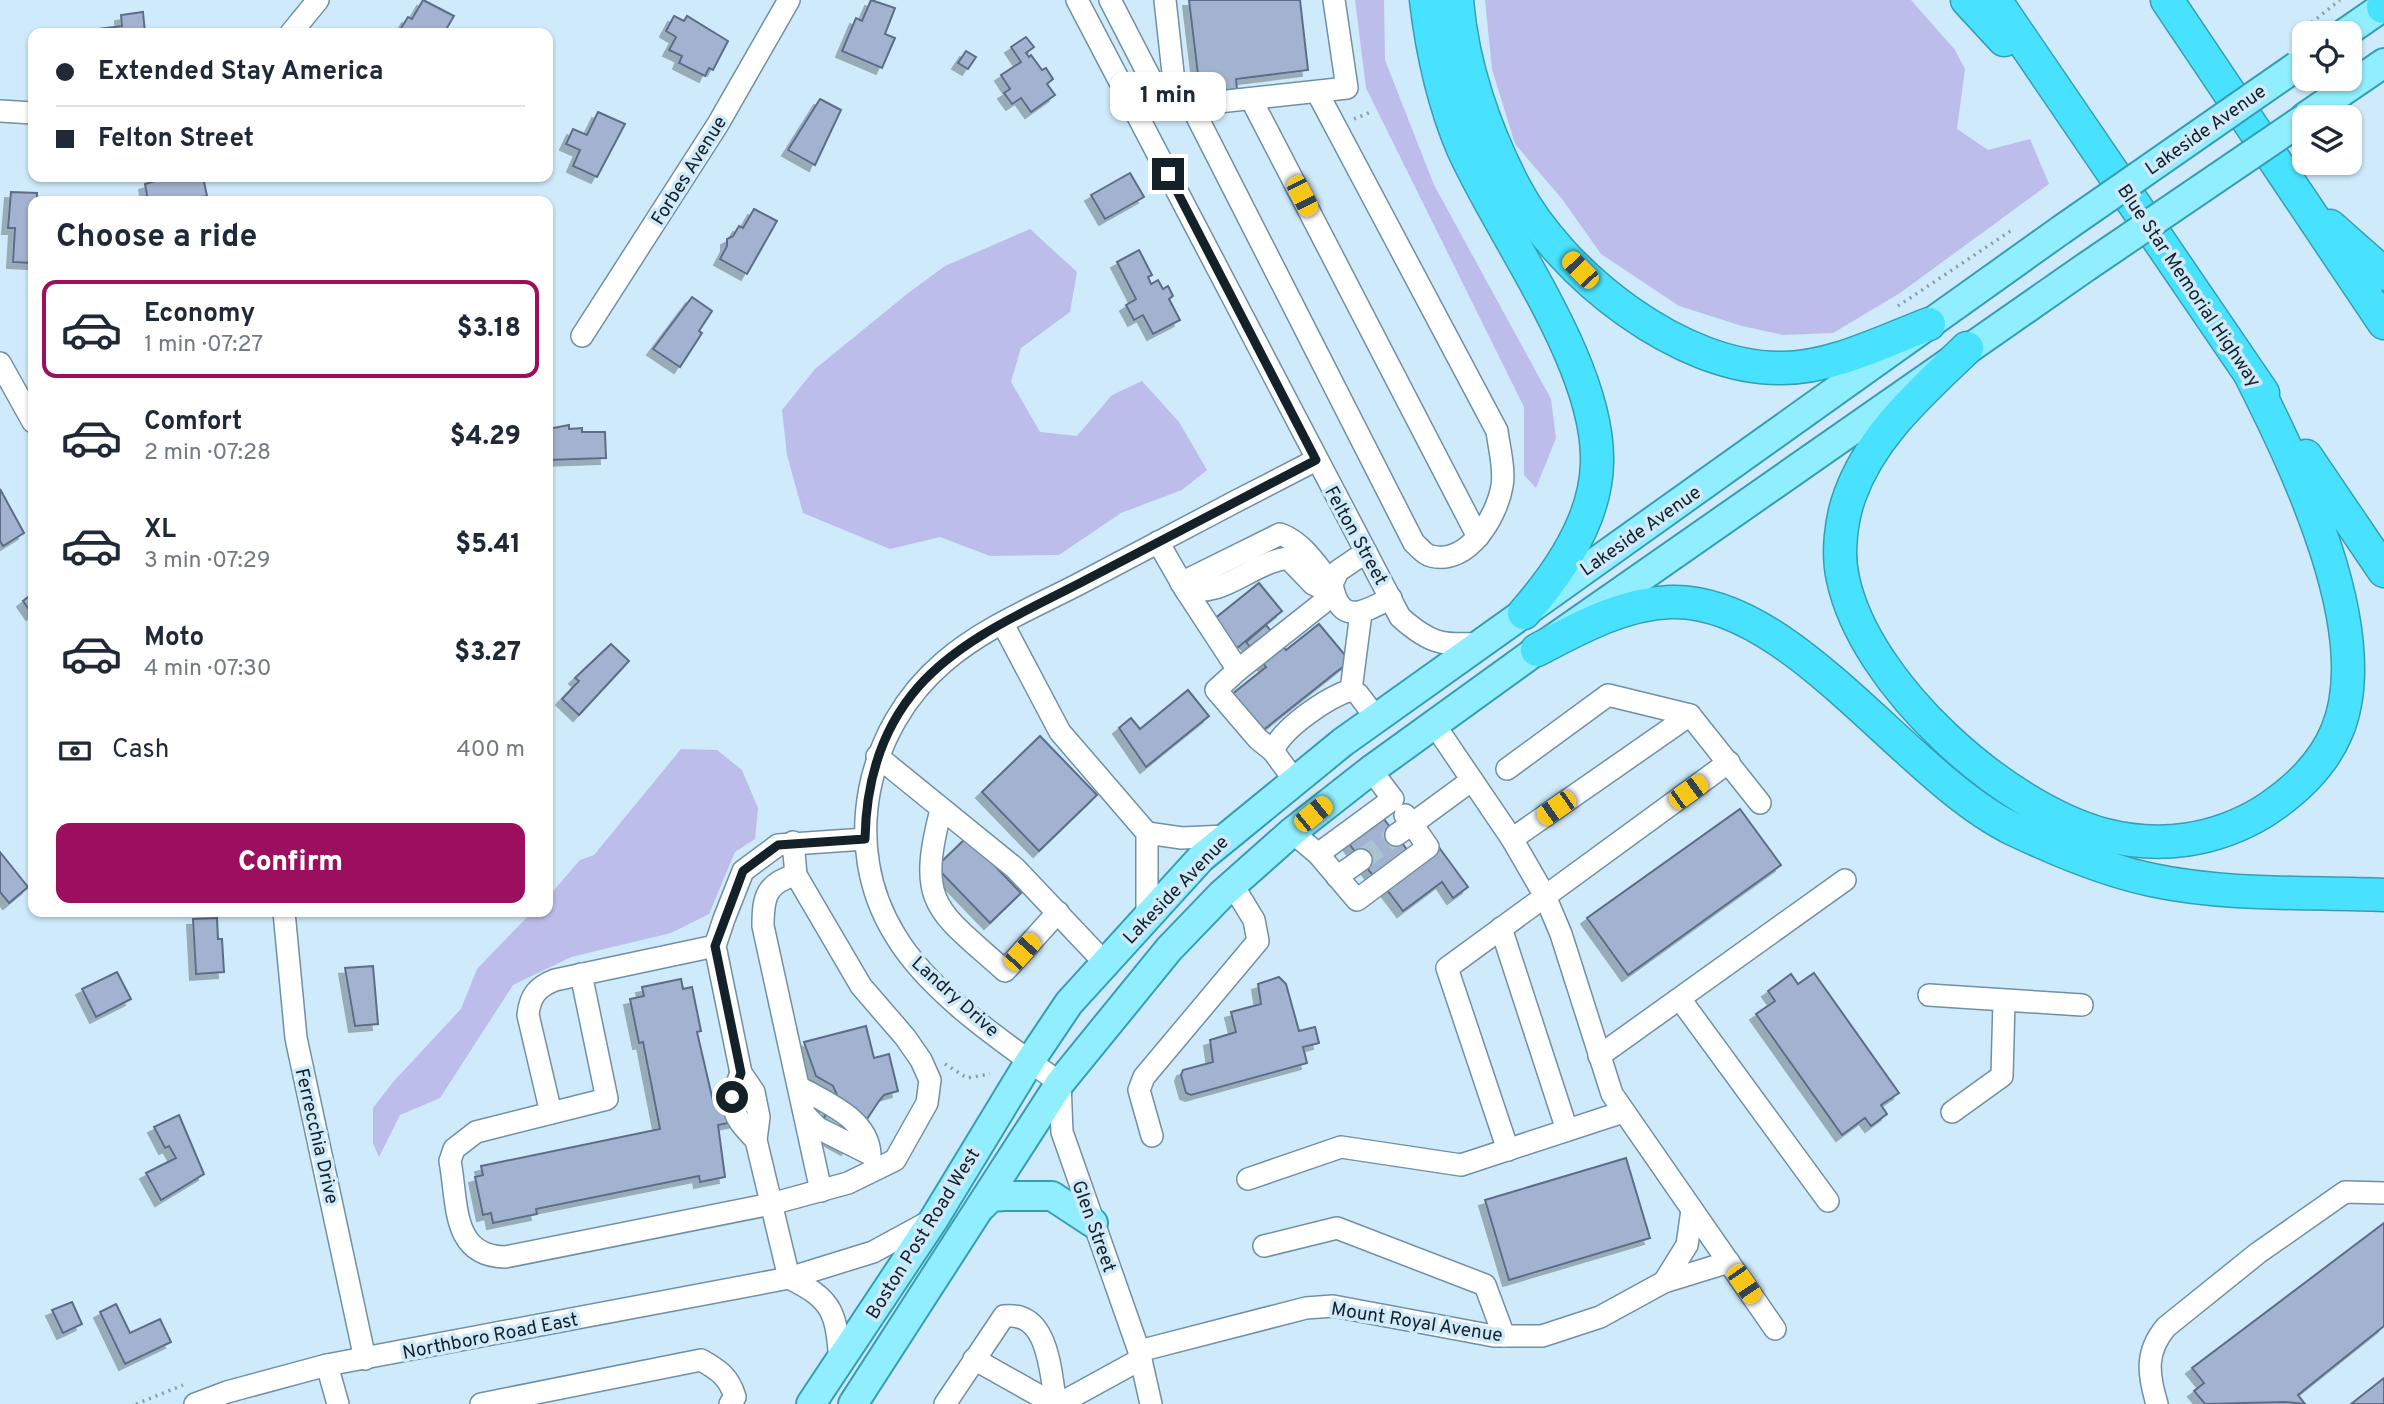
<!DOCTYPE html>
<meta charset="utf-8">
<style>
body{margin:0;font-family:Overpass,sans-serif;background:#f2f2f3;color:#1f2937;height:100vh;display:flex;flex-direction:column;font-size:26px;white-space:nowrap}
*{box-sizing:border-box;margin:0}
p{font-size:23px;color:#747a83}
.icon{flex:none;width:38px;height:38px;fill:none;stroke:currentColor;stroke-width:2;stroke-linecap:round;stroke-linejoin:round}
.map{position:relative;flex:1;overflow:hidden}
.sheet{position:absolute;left:28px;top:196px;width:525px;height:721px;display:flex;flex-direction:column;background:#fff;border-radius:14px;box-shadow:0 2px 5px #0004}
.sheet>*{flex:none}
.top-card{position:absolute;left:28px;top:28px;width:525px;height:154px;border-radius:14px;box-shadow:0 2px 5px #0004;display:grid;align-content:center;height:154px;padding:0 28px;background:#fff}
.buttons{position:absolute;left:2292px;top:21px;display:grid;gap:14px}
.buttons a{display:grid;place-items:center;width:70px;height:70px;border-radius:14px;background:#fff;box-shadow:0 2px 5px #0004;font-size:35px}
.end{position:absolute;width:32px;height:32px;margin:-16px;border:9px solid #152129;background:#fff;box-shadow:0 0 0 4px #fff}
.from{border-radius:50%}
.bubble{position:absolute;height:49px;border-radius:14px;background:#fff;box-shadow:0 2px 5px #0004;font-size:23px;font-weight:800;line-height:49px;text-align:center}
.car{position:absolute;width:21px;height:42px;margin:-21px -10px;border-radius:9px;box-shadow:0 0 5px 2px #0007;background:linear-gradient(#f5c518 24%,#345 0 40%,#f5c518 0 76%,#345 0 86%,#f5c518 0)}
.top-card b{display:flex;align-items:center;gap:24px;height:66px;font-size:26px}
.top-card b+b{border-top:2px solid #e0e1e3}
.top-card i{width:18px;height:18px;background:#1f2937}
ul{padding:0;list-style:none}
li{display:flex;align-items:center;gap:21px;height:98px;margin:0 14px 10px;padding:0 14px;border:4px solid transparent;border-radius:14px}
li div{flex:1}
li b{display:block;font-size:26px}
li em{font-style:normal;font-weight:800}
li.current{border-color:#9c0f5e}
li>.icon{width:63px;height:63px;stroke-width:1.5}
h2{padding:0 28px;font-size:32px;line-height:84px}
.pay{display:flex;align-items:center;gap:18px;height:77px;padding:0 28px;font-size:26px}
.pay p{margin-inline-start:auto}
.action{display:flex;gap:14px;margin-top:auto;padding:14px 28px}
.action a{flex:1;height:80px;border-radius:14px;background:#9c0f5e;color:#fff;font-size:28px;font-weight:800;line-height:80px;text-align:center}
.map>svg:first-child{display:block}
</style>
<div class="map">
<svg width="2384" height="1404" viewBox="0 0 2384 1404">
<defs>
<filter id="shadow"><feDropShadow dx="-6" dy="6" stdDeviation="0" flood-color="#0004"/></filter>
</defs>
<rect width="100%" height="100%" fill="#cfeafb"/>
<g fill="#bcbdea">
<path d="M 1355,0 L 1384,0 L 1385,60 L 1434,185 L 1551,399 L 1556,438 L 1536,488 L 1524,475 L 1524,407 L 1366,88 Z"/>
<path d="M 1485,0 L 1911,0 L 1955,50 L 1965,69 L 1957,129 L 1988,150 L 2030,139 L 2049,184 L 1900,293 L 1833,333 L 1783,335 L 1742,326 L 1679,306 L 1601,254 L 1562,199 L 1515,144 L 1492,69 Z"/>
<path d="M 1030,229 L 1077,272 L 1070,312 L 1021,348 L 1011,382 L 1040,432 L 1077,436 L 1112,395 L 1142,381 L 1179,422 L 1207,470 L 1182,490 L 1121,513 L 1059,555 L 990,556 L 940,537 L 890,549 L 803,513 L 787,455 L 782,410 L 815,369 L 907,294 L 945,266 Z"/>
<path d="M 681,749 L 717,750 L 742,770 L 758,808 L 755,839 L 735,852 L 709,914 L 671,933 L 571,957 L 513,985 L 440,1098 L 400,1115 L 379,1157 L 373,1143 L 373,1108 L 393,1082 L 461,1009 L 477,969 L 532,912 L 548,912 L 548,897 L 580,860 L 594,855 Z"/>
</g>
<g fill="#a1b3d0" stroke="#5d6d87" stroke-width="2" filter="url(#shadow)">
<path d="M 423,0 L 454,16 L 444,33 L 398,33 L 408,17 L 412,19 Z"/>
<path d="M 871,0 L 895,8 L 885,34 L 895,38 L 882,68 L 842,51 L 856,18 L 862,21 Z"/>
<path d="M 1189,0 L 1300,0 L 1308,70 L 1236,79 L 1237,89 L 1212,92 L 1211,82 L 1199,83 Z"/>
<path d="M 143,12 L 145,33 L 98,33 L 97,29 L 122,26 L 121,15 Z"/>
<path d="M 674,16 L 684,21 L 687,16 L 728,41 L 713,70 L 709,68 L 705,76 L 679,63 L 682,56 L 669,50 L 676,37 L 666,31 Z"/>
<path d="M 1026,37 L 1034,47 L 1026,53 L 1029,57 L 1031,55 L 1042,70 L 1046,68 L 1053,79 L 1047,84 L 1055,95 L 1031,112 L 1021,98 L 1012,104 L 1004,93 L 1010,89 L 1001,75 L 1021,62 L 1011,47 Z"/>
<path d="M 966,51 L 976,57 L 968,69 L 958,63 Z"/>
<path d="M 820,99 L 841,110 L 815,165 L 788,150 Z"/>
<path d="M 598,112 L 625,124 L 597,177 L 573,166 L 580,150 L 566,144 L 573,129 L 587,135 Z"/>
<path d="M 1130,173 L 1144,197 L 1105,219 L 1091,195 Z"/>
<path d="M 168,177 L 203,177 L 207,196 L 182,201 L 148,201 L 145,184 Z"/>
<path d="M 11,192 L 37,193 L 37,201 L 33,201 L 33,263 L 13,262 L 15,228 L 8,228 Z"/>
<path d="M 754,209 L 777,221 L 747,274 L 720,259 L 727,246 L 727,239 L 733,236 L 739,226 L 743,228 Z"/>
<path d="M 1139,250 L 1152,275 L 1148,277 L 1151,284 L 1158,280 L 1163,289 L 1168,286 L 1173,296 L 1169,299 L 1180,320 L 1153,334 L 1143,315 L 1134,320 L 1126,305 L 1136,299 L 1117,262 Z"/>
<path d="M 692,297 L 712,311 L 699,331 L 702,333 L 680,367 L 653,349 Z"/>
<path d="M 569,425 L 569,429 L 582,428 L 582,432 L 605,432 L 606,458 L 548,460 L 548,429 Z"/>
<path d="M 0,489 L 24,533 L 3,546 L 0,541 Z"/>
<path d="M 1259,583 L 1282,611 L 1231,653 L 1208,624 Z"/>
<path d="M 33,593 L 33,613 L 32,614 L 23,601 Z"/>
<path d="M 1319,624 L 1350,661 L 1261,732 L 1231,695 L 1266,667 L 1246,642 L 1266,625 L 1286,650 Z"/>
<path d="M 611,644 L 629,661 L 579,715 L 562,699 L 579,681 L 575,678 Z"/>
<path d="M 1188,690 L 1209,716 L 1146,767 L 1119,728 L 1131,718 L 1140,729 Z"/>
<path d="M 1040,736 L 1097,795 L 1039,851 L 982,792 Z"/>
<path d="M 1740,809 L 1781,865 L 1628,975 L 1587,918 Z"/>
<path d="M 1381,815 L 1411,855 L 1377,881 L 1347,841 Z"/>
<path d="M 967,837 L 1021,893 L 990,923 L 936,867 Z"/>
<path d="M 1438,846 L 1468,887 L 1453,898 L 1442,882 L 1403,911 L 1384,886 Z"/>
<path d="M 0,852 L 28,887 L 9,903 L 0,892 Z"/>
<path d="M 217,918 L 218,939 L 222,939 L 224,972 L 196,974 L 193,919 Z"/>
<path d="M 373,966 L 378,1024 L 355,1026 L 345,968 Z"/>
<path d="M 117,972 L 131,999 L 96,1017 L 82,989 Z"/>
<path d="M 1814,973 L 1899,1093 L 1881,1105 L 1887,1114 L 1871,1126 L 1865,1118 L 1842,1135 L 1756,1014 L 1775,1001 L 1768,991 L 1791,974 L 1798,984 Z"/>
<path d="M 1279,977 L 1286,984 L 1299,1031 L 1315,1027 L 1319,1043 L 1303,1047 L 1307,1063 L 1191,1095 L 1186,1093 L 1181,1075 L 1183,1070 L 1213,1062 L 1210,1040 L 1236,1032 L 1231,1012 L 1261,1004 L 1258,984 Z"/>
<path d="M 681,979 L 683,989 L 692,987 L 701,1031 L 697,1032 L 713,1101 L 744,1095 L 749,1119 L 718,1125 L 725,1177 L 700,1182 L 699,1176 L 536,1209 L 537,1214 L 493,1223 L 491,1213 L 483,1215 L 475,1177 L 483,1175 L 481,1166 L 660,1129 L 643,1042 L 639,1043 L 630,999 L 644,996 L 642,987 Z"/>
<path d="M 866,1026 L 874,1058 L 889,1054 L 898,1091 L 884,1095 L 879,1101 L 847,1149 L 816,1132 L 837,1095 L 833,1086 L 816,1076 L 804,1042 Z"/>
<path d="M 179,1115 L 204,1174 L 161,1200 L 146,1173 L 176,1158 L 169,1146 L 165,1148 L 154,1127 Z"/>
<path d="M 1626,1158 L 1650,1238 L 1509,1280 L 1485,1200 Z"/>
<path d="M 2384,1223 L 2384,1326 L 2298,1395 L 2305,1404 L 2285,1402 L 2205,1404 L 2194,1391 L 2204,1383 L 2192,1368 Z"/>
<path d="M 72,1302 L 82,1324 L 63,1333 L 52,1310 Z"/>
<path d="M 116,1304 L 130,1333 L 160,1319 L 171,1342 L 125,1364 L 100,1312 Z"/>
<path d="M 2384,1378 L 2384,1404 L 2351,1404 Z"/>
</g>
<g fill="none" stroke-linecap="round" stroke-linejoin="round">
<g stroke="#aac2d1" stroke-width="21" stroke-dasharray="21 10" stroke-linecap="butt">
<path d="M 1361,860 L 1396,835"/>
<path d="M 803,1102 L 852,1137"/>
</g>
<defs>
<g id="minor">
<path d="M 1077,0 L 1400,617 C 1430,644 1443,646 1483,643"/>
<path d="M 1110,0 L 1159,95"/>
<path d="M 1165,0 L 1176,100"/>
<path d="M 291,33 L 318,0"/>
<path d="M 1251,99 L 1478,537"/>
<path d="M 1131,102 L 1149,95 L 1159,95 L 1191,105 L 1347,88 L 1334,0"/>
<path d="M 1191,105 L 1414,543 C 1419,547 1425,555 1431,556 C 1468,566 1497,516 1502,486 C 1505,469 1499,447 1497,431 L 1317,92"/>
<path d="M 0,111 L 33,113"/>
<path d="M 582,336 L 718,124 L 789,0"/>
<path d="M 0,363 L 33,422"/>
<path d="M 1158,542 L 1185,589 C 1225,598 1250,563 1288,558 L 1313,584 L 1334,594 L 1238,670"/>
<path d="M 1366,552 L 1338,571 L 1332,584 C 1340,627 1364,612 1391,598"/>
<path d="M 1181,583 L 1280,534 C 1303,542 1317,566 1332,584"/>
<path d="M 1185,589 L 1238,670 L 1216,690 L 1258,739 L 1273,751"/>
<path d="M 1003,624 L 1060,732 L 1147,833 L 1147,915"/>
<path d="M 1351,690 L 1361,613"/>
<path d="M 1434,724 L 1512,839 L 1545,896 L 1561,934 L 1612,1094 L 1775,1329"/>
<path d="M 877,756 L 1015,868 L 1104,962"/>
<path d="M 1507,769 L 1608,695 L 1690,715 L 1760,803"/>
<path d="M 1295,781 L 1273,751 C 1282,728 1328,697 1351,690 L 1358,694 L 1377,719"/>
<path d="M 941,810 C 916,905 937,910 1005,971 L 1058,912"/>
<path d="M 1405,815 L 1412,824 L 1472,780"/>
<path d="M 1292,832 L 1318,854 L 1393,799 L 1371,770"/>
<path d="M 1147,833 L 1182,838 L 1226,836"/>
<path d="M 1512,839 L 1690,715"/>
<path d="M 1318,854 L 1357,900 L 1428,847 L 1412,824 L 1396,835"/>
<path d="M 796,875 C 766,883 763,897 763,926 L 821,1191"/>
<path d="M 1337,877 L 1361,860"/>
<path d="M 284,912 L 296,1038 L 365,1359"/>
<path d="M 1501,928 L 1567,1130"/>
<path d="M 581,974 L 607,1099 L 476,1132 L 454,1149 L 450,1161 C 458,1203 451,1256 505,1257 L 771,1204 L 848,1183 L 895,1160 L 927,1103 L 930,1080 L 921,1060 L 905,1037 L 861,986 L 796,875 L 793,842"/>
<path d="M 1929,995 L 2082,1005"/>
<path d="M 1680,999 L 1828,1201"/>
<path d="M 1599,1056 L 1845,880"/>
<path d="M 741,1073 C 728,1106 731,1115 756,1140"/>
<path d="M 799,1087 C 827,1103 868,1119 870,1154 L 818,1128 L 806,1116"/>
<path d="M 1952,1112 L 2002,1076 L 2004,1001"/>
<path d="M 551,1113 L 528,1015 C 530,996 537,987 555,980 L 715,946"/>
<path d="M 1152,1136 L 1139,1090 L 1144,1077 L 1258,941 L 1254,920 L 1232,884"/>
<path d="M 1508,1150 L 1447,968 L 1729,762"/>
<path d="M 1248,1179 L 1341,1147 L 1461,1165 L 1623,1112"/>
<path d="M 1264,1246 L 1337,1228 L 1485,1285 L 1504,1336"/>
<path d="M 789,1278 L 756,1140 L 759,1117 L 754,1092 L 741,1073 L 715,946 L 724,919 L 743,871 L 778,845 L 865,839"/>
<path d="M 789,1278 C 834,1300 836,1313 840,1361"/>
<path d="M 1664,1282 L 1687,1245 L 1692,1210"/>
<path d="M 1139,1351 L 1306,1308 L 1333,1306 L 1494,1336 L 1542,1336 L 1600,1317 L 1664,1282 L 1729,1262"/>
<path d="M 974,1359 L 1054,1404"/>
<path d="M 327,1365 L 338,1404"/>
<path d="M 195,1404 L 227,1392 L 327,1365 L 789,1278 L 873,1252 L 930,1221"/>
<path d="M 481,1404 L 701,1360 C 719,1370 729,1377 735,1397 L 730,1404"/>
<path d="M 945,1404 L 1004,1316 C 1049,1311 1050,1371 1056,1404"/>
<path d="M 1059,1404 L 1141,1359"/>
<path d="M 1151,1404 L 1139,1351 L 1062,1132 L 1060,1083 C 1005,1043 930,994 895,935 C 840,846 866,728 944,662 C 982,629 1032,608 1077,585 C 1156,543 1236,501 1316,460"/>
<path d="M 2157,1404 C 2148,1374 2145,1352 2166,1327 L 2258,1253 L 2345,1192 L 2384,1193"/>
</g>
<g id="major">
<path d="M 2345,33 L 2384,6"/>
<path d="M 2305,117 L 2384,63"/>
<path d="M 983,1205 L 991,1197 L 1004,1196 L 1052,1196 L 1093,1223"/>
<path d="M 811,1404 L 934,1219 L 1030,1061 L 1069,1003 L 1201,858 L 1343,742 L 2061,230"/>
<path d="M 853,1404 L 1060,1083 L 1169,949 L 1221,895 L 1292,832 L 1371,770 L 1537,650 L 2086,267"/>
</g>
<g id="highway">
<path d="M 1426,0 C 1432,51 1443,102 1463,149 C 1503,238 1600,365 1597,463 C 1596,519 1560,572 1524,613"/>
<path d="M 1457,0 C 1462,64 1485,131 1515,188 C 1560,274 1681,370 1782,368 C 1832,368 1884,341 1929,324"/>
<path d="M 1967,0 L 2004,40"/>
<path d="M 1995,0 L 2263,393"/>
<path d="M 2167,0 L 2384,323"/>
<path d="M 2383,7 L 2384,6"/>
<path d="M 2330,226 L 2384,274"/>
<path d="M 1967,348 C 1922,392 1872,434 1850,495 C 1841,519 1837,554 1843,579 C 1865,684 2003,808 2105,835 C 2160,849 2215,841 2263,812 C 2294,792 2323,765 2337,731 C 2378,632 2295,464 2251,376"/>
<path d="M 2306,456 L 2384,571"/>
<path d="M 1537,650 C 1579,628 1622,604 1670,602 C 1791,597 1906,777 2013,829 C 2057,850 2104,870 2152,880 C 2227,896 2307,892 2384,895"/>
</g>
</defs>
<use href="#minor" stroke="#7190a4" stroke-width="24"/>
<use href="#major" stroke="#369eb3" stroke-width="32"/>
<use href="#highway" stroke="#369eb3" stroke-width="35"/>
<g stroke="#879caa" stroke-width="3.5" stroke-dasharray="2 5" stroke-linecap="butt">
<path d="M 2306,27 L 2340,0"/>
<path d="M 1354,119 L 1371,112"/>
<path d="M 1898,306 L 2012,230"/>
<path d="M 945,1064 L 967,1078 L 990,1074"/>
<path d="M 136,1404 L 183,1385"/>
</g>
<use href="#minor" stroke="#fff" stroke-width="21"/>
<use href="#major" stroke="#91eefe" stroke-width="28"/>
<use href="#highway" stroke="#48e2fe" stroke-width="32"/>
<defs>
<g id="major-bridge">
<path d="M 2061,230 L 2297,66"/>
<path d="M 2086,267 L 2305,118"/>
</g>
</defs>
<use href="#major-bridge" stroke="#369eb3" stroke-width="32" stroke-linecap="butt"/>
<use href="#major-bridge" stroke="#91eefe" stroke-width="28"/>
</g>
<g fill="none" stroke-linecap="round" stroke-linejoin="round">
<path stroke="#152129" stroke-width="9" d="M 732,1097 L 741,1073 L 715,946 L 743,871 L 778,845 L 865,839 C 866,782 881,729 919,686 C 961,639 1024,612 1080,583 C 1158,542 1237,501 1316,460 L 1168,174"/>
</g>
<g text-anchor="middle" stroke-width="7" stroke-linejoin="round" paint-order="stroke">
<g font-size="19" fill="#152129" stroke="#cfeafb">
<text transform="translate(2205 129) rotate(-35)" y="7">Lakeside Avenue</text>
<text transform="translate(688 170) rotate(-58)" y="7">Forbes Avenue</text>
<text transform="translate(2190 285) rotate(56)" y="7">Blue Star Memorial Highway</text>
<text transform="translate(1640 530) rotate(-35)" y="7">Lakeside Avenue</text>
<text transform="translate(1357 535) rotate(61)" y="7">Felton Street</text>
<text transform="translate(1175 889) rotate(-46)" y="7">Lakeside Avenue</text>
<text transform="translate(956 996) rotate(42)" y="7">Landry Drive</text>
<text transform="translate(318 1136) rotate(77)" y="7">Ferrecchia Drive</text>
<text transform="translate(1095 1226) rotate(70)" y="7">Glen Street</text>
<text transform="translate(922 1233) rotate(-58)" y="7">Boston Post Road West</text>
<text transform="translate(1417 1321) rotate(9)" y="7">Mount Royal Avenue</text>
<text transform="translate(490 1335) rotate(-11)" y="7">Northboro Road East</text>
</g>
</g>
</svg>
<div class="buttons">
<a><svg class="icon" aria-label="locate" viewBox="0 0 24 24"><circle cx="12" cy="12" r="6"/><path d="M12 2v4M12 18v4M2 12h4M18 12h4"/></svg></a>
<a><svg class="icon" aria-label="layers" viewBox="0 0 24 24"><path d="M12 4l9 5-9 5-9-5zM3 14l9 5 9-5"/></svg></a>
</div>
<i class="end from" style="left:732px;top:1097px"></i>
<i class="end" style="left:1168px;top:174px"></i>
<div class="bubble" style="left:1110px;top:72px;width:116px">1 min</div>
<i class="car" style="left:1302px;top:196px;rotate:153deg"></i>
<i class="car" style="left:1580px;top:270px;rotate:316deg"></i>
<i class="car" style="left:1688px;top:792px;rotate:54deg"></i>
<i class="car" style="left:1556px;top:808px;rotate:235deg"></i>
<i class="car" style="left:1313px;top:814px;rotate:51deg"></i>
<i class="car" style="left:1022px;top:952px;rotate:42deg"></i>
<i class="car" style="left:1744px;top:1284px;rotate:146deg"></i>
<div class="top-card">
<b><i class="from"></i>Extended Stay America</b>
<b><i></i>Felton Street</b>
</div>
<section class="sheet">
<h2>Choose a ride</h2>
<ul>
<li class="current"><svg class="icon" aria-label="car" viewBox="0 0 24 24"><path d="M5 17H2v-5l4-1 3-4h7l3 4 3 1v5h-3M9 17h6M6 11h13"/><circle cx="7" cy="17" r="2"/><circle cx="17" cy="17" r="2"/></svg><div><b>Economy</b><p>1 min · 07:27</p></div><em>$3.18</em></li>
<li><svg class="icon" aria-label="car" viewBox="0 0 24 24"><path d="M5 17H2v-5l4-1 3-4h7l3 4 3 1v5h-3M9 17h6M6 11h13"/><circle cx="7" cy="17" r="2"/><circle cx="17" cy="17" r="2"/></svg><div><b>Comfort</b><p>2 min · 07:28</p></div><em>$4.29</em></li>
<li><svg class="icon" aria-label="car" viewBox="0 0 24 24"><path d="M5 17H2v-5l4-1 3-4h7l3 4 3 1v5h-3M9 17h6M6 11h13"/><circle cx="7" cy="17" r="2"/><circle cx="17" cy="17" r="2"/></svg><div><b>XL</b><p>3 min · 07:29</p></div><em>$5.41</em></li>
<li><svg class="icon" aria-label="car" viewBox="0 0 24 24"><path d="M5 17H2v-5l4-1 3-4h7l3 4 3 1v5h-3M9 17h6M6 11h13"/><circle cx="7" cy="17" r="2"/><circle cx="17" cy="17" r="2"/></svg><div><b>Moto</b><p>4 min · 07:30</p></div><em>$3.27</em></li>
</ul>
<div class="pay"><svg class="icon" aria-label="cash" viewBox="0 0 24 24"><path d="M3 7h18v10H3z"/><circle cx="12" cy="12" r="2"/></svg>Cash<p>400 m</p></div>
<div class="action"><a>Confirm</a></div>
</section>
</div>
